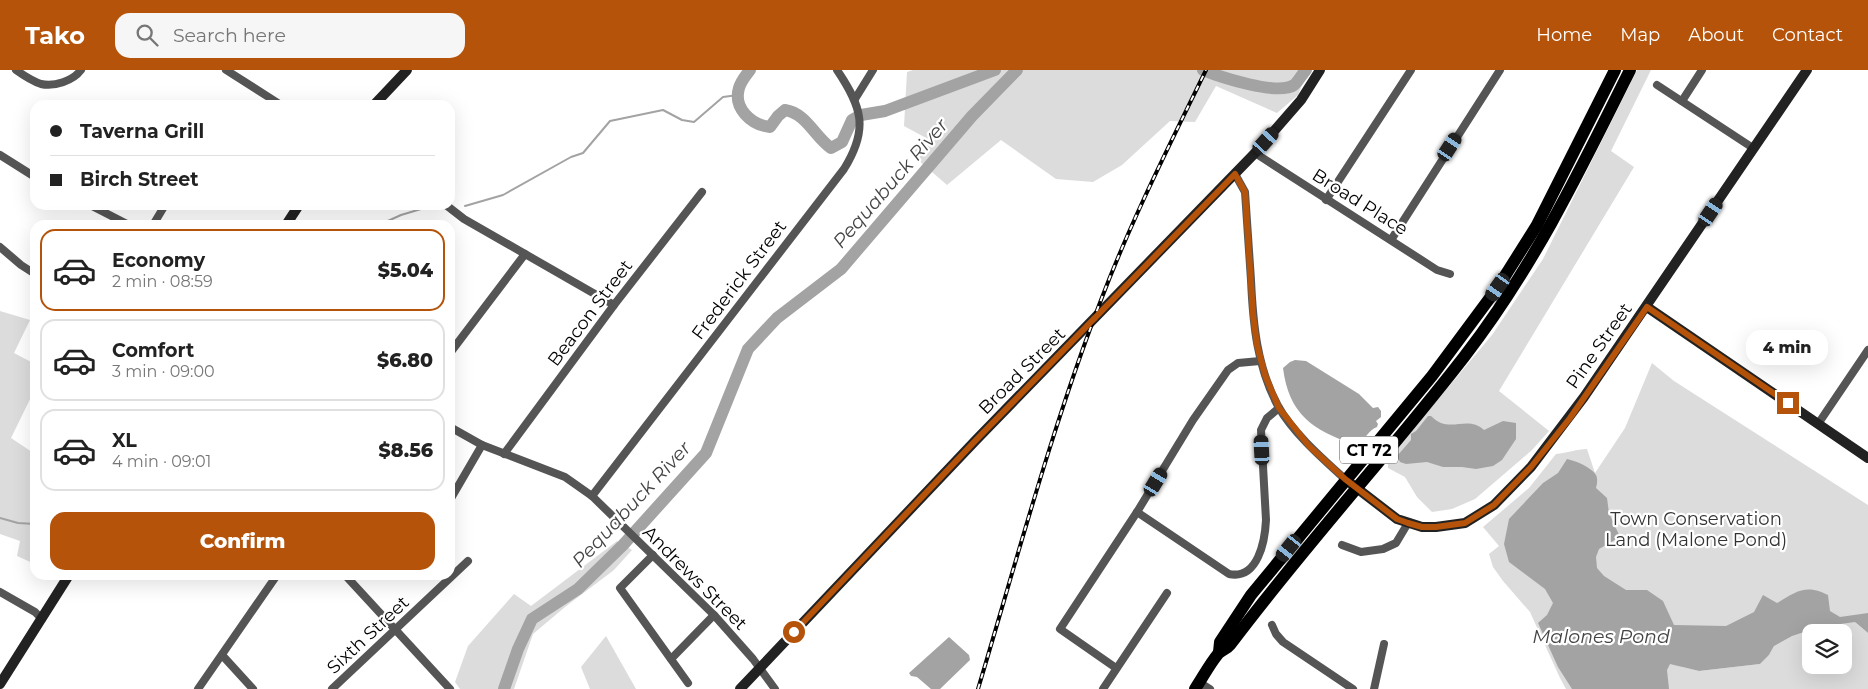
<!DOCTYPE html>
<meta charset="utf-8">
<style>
body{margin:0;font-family:Montserrat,sans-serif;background:#f6f6f6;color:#222;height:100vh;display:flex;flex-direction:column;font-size:19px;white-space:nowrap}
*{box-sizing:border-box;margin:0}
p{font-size:16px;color:#767676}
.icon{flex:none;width:28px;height:28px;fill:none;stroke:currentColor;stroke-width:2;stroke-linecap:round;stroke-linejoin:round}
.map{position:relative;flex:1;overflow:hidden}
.panel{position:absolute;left:30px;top:150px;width:425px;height:360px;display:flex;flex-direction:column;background:#fff;border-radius:15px;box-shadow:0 5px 20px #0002}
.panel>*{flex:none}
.banner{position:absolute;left:30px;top:30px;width:425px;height:110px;border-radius:15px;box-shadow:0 5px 20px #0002;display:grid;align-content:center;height:110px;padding:0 20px;background:#fff}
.tools{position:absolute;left:1802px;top:554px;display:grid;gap:10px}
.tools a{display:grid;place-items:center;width:50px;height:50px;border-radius:10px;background:#fff;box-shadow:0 5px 20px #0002;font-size:25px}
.end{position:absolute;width:22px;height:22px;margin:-11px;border:6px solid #b45309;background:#fff;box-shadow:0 0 0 2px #fff}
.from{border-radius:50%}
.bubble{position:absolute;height:35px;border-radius:15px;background:#fff;box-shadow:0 5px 20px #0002;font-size:16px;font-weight:800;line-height:35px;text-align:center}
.car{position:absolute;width:15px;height:30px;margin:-15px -8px;border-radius:6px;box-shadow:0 0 4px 1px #0007;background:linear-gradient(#222 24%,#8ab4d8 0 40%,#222 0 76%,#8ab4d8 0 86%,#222 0)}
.banner b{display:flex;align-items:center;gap:18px;height:48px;font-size:19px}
.banner b+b{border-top:1px solid #e0e0e0}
.banner i{width:12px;height:12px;background:#222}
ul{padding:9px 0 0;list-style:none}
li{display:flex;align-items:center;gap:15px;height:82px;margin:0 10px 8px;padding:0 10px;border:2px solid #e0e0e0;border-radius:15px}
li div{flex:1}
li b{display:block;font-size:19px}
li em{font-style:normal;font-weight:800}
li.current{border-color:#b45309}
li>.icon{width:45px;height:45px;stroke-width:1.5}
.action{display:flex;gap:10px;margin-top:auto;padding:10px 20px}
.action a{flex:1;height:58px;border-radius:15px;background:#b45309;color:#fff;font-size:20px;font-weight:800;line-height:58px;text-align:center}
header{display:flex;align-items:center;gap:30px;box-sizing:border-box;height:70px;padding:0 25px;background:#b45309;color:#fff}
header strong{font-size:24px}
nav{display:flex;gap:28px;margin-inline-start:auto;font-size:18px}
.search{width:350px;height:45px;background:#f6f6f6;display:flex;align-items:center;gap:12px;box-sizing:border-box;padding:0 18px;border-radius:15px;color:#767676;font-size:19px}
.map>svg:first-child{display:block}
</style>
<header>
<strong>Tako</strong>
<div class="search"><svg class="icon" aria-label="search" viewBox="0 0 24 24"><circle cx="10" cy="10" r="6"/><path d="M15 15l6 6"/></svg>Search here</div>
<nav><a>Home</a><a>Map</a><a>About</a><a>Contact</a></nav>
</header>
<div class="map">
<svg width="1868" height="619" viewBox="0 0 1868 619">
<rect width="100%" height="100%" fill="#fff"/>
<g fill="#dcdcdc" fill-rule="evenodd">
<path d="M 913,0 L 1308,0 L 1298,25 L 1277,43 L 1216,16 L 1195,52 L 1170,51 L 1122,95 L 1093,112 L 1056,109 L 1001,70 L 947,115 L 910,83 L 928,69 L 904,56 L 907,2 Z"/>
<path d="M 1637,0 L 1651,0 L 1611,81 L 1634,97 L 1499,321 L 1549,361 L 1532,380 L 1475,429 L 1452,439 L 1432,442 L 1417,427 L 1405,407 L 1388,398 L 1388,389 L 1492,265 L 1543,189 Z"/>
<path d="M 0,241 L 30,250 L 14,283 L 35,294 L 35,319 L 11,368 L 35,384 L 35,494 L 17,486 L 20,471 L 0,464 Z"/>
<path d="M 1652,293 L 1674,311 L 1868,435 L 1868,554 L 1856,553 L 1868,563 L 1868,619 L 1566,619 L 1560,608 L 1530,542 L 1503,511 L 1493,497 L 1489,484 L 1499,476 L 1483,457 L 1529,418 L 1556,384 C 1567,383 1577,379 1587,379 L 1595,403 L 1625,358 ZM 1811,562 L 1844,562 L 1844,595 L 1811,595 ZM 1774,576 L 1769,585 L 1760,594 L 1699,601 L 1682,597 L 1677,586 Z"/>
<path d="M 617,471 L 632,480 L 614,500 L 565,537 L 533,564 L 514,619 L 460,619 L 455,612 L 468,576 L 514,524 L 531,536 Z"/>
<path d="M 606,566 L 636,619 L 590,619 L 581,597 Z"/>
</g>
<g fill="#a3a3a3">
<path d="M 1295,290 L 1306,291 L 1359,324 L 1373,338 L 1378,337 L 1381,341 L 1381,347 L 1376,351 L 1378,354 L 1377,357 C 1368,360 1365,371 1355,375 C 1313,360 1289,345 1283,298 L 1290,292 Z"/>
<path d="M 1428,346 L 1431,346 C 1449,365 1467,344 1484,360 L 1503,351 L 1516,353 L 1516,369 L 1502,390 L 1493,396 L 1476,399 L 1462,397 L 1443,397 L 1427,392 L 1406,394 L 1400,392 L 1397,386 L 1411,370 L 1411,364 L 1416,361 Z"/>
<path d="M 1567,389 C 1576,391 1591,397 1596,405 C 1598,409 1597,414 1596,418 L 1607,428 L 1609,443 L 1620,467 L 1599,479 L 1596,487 L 1597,498 L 1604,506 L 1626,520 L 1647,520 L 1663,531 L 1674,555 L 1726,556 L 1754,542 L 1763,525 L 1777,533 C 1797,521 1806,514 1828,525 L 1830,541 L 1840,547 L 1868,543 L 1868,563 L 1855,552 L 1819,557 L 1792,566 L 1774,576 L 1769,585 L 1760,594 L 1699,601 L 1670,594 L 1667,600 L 1669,619 L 1572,619 L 1558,597 L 1538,553 L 1547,545 L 1553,533 L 1545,519 L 1509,492 L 1504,474 L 1509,449 L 1543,413 L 1558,403 Z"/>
<path d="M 949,567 L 969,585 L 970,590 L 940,619 L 931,619 L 917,607 L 911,606 L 909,603 Z"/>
</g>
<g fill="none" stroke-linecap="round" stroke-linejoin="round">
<g stroke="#a3a3a3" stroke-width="2">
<path d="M 465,136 L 503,125 L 571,87 L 583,83 L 610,51 L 663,40 L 682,50 L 694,52 L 723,27 L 738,25"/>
<path d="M 379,155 L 401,145 L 431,136"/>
<path d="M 0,448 L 18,453 L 35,454"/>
</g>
<g stroke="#a3a3a3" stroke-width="12">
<path d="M 750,0 C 746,5 741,11 739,18 C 733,38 751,55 770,57 L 778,46 L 785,40 C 806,43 815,67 831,78 L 842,72 L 852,50 L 861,45 L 885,41 L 995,0"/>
<path d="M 1203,0 C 1220,7 1278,26 1294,15 C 1298,12 1302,4 1306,0"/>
<path d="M 504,619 L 518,579 L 532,549 L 578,519 L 623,475 L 706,383 L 748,279 L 777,248 L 841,199 L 972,46 L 1017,0"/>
</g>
<g stroke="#555" stroke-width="8">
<path d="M 16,0 C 23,5 32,11 41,14 C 54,17 73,11 81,0"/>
<path d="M 226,0 L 281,35"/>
<path d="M 1657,15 L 1753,78"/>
<path d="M 855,29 L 873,0"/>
<path d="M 1682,31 L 1702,0"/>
<path d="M 1255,83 L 1437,200 L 1450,204"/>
<path d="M 0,85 L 35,107"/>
<path d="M 1235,104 L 1245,122 C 1247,152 1249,181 1251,210 C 1253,254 1257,297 1278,336 C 1293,363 1323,389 1345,409"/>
<path d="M 1326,130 L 1411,0"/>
<path d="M 90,135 L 129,155"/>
<path d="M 446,135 L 464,149 L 614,235"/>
<path d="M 153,155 L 165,135"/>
<path d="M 1391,170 L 1500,0"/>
<path d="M 0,177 L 21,195 L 35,204"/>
<path d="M 450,283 L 525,184"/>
<path d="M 1818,354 L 1868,280"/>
<path d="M 450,357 L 482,375 L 565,407 L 592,426 L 714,545 L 753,589 L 775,619"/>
<path d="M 504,384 L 614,235 L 702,122"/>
<path d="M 592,426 L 844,99 C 869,59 862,37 837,0"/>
<path d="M 450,430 L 482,375"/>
<path d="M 1137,442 L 1229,504 C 1258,510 1265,471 1266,450 L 1261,360 L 1267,348 L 1279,338"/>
<path d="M 1342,475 L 1361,482 L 1383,479 L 1396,473 L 1408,453"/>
<path d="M 653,485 L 620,518 L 688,613"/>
<path d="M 345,505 L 450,619"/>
<path d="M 0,522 L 35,542 L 42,549"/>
<path d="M 1272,555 L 1276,564 L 1283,572 L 1353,619"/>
<path d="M 222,585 L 253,619"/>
<path d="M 671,589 L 714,545"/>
<path d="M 1116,598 L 1060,559 L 1137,442 L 1193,350 L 1228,300 L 1238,293 L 1260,291"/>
<path d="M 1199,612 L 1210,619"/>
<path d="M 198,619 L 277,505"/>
<path d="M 332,619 L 468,491"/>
<path d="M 1103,619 L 1167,523"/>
<path d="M 1374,619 L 1384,574"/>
</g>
<g stroke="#222" stroke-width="10">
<path d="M 374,35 L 407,0"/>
<path d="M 286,155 L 299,135"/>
<path d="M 1647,237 L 1868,388"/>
<path d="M 1345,409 L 1397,449 L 1422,457 L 1436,457 L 1465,453 L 1494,435 L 1531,397 L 1584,327 L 1807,0"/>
<path d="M 0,614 L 69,505"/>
<path d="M 740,619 L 976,370 L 1255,83 L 1301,30 L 1320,0"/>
</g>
<g stroke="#000" stroke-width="12">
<path d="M 1219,582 L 1220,572 L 1251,525 L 1432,306 L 1498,217 L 1537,155 L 1615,0"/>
<path d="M 1195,619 C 1203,607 1209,595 1218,584 C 1221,580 1227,579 1230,575 C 1304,476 1388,385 1464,287 C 1533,198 1580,101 1630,0"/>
</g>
<defs>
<path id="rail" d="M 978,619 C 1017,489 1052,357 1101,230 C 1131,151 1169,76 1206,0"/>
</defs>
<use href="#rail" stroke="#000" stroke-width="4"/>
<use href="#rail" stroke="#fff" stroke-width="2" stroke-dasharray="5.5" stroke-linecap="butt"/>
</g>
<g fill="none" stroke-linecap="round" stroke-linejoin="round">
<path stroke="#b45309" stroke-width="6" d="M 794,562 L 976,370 L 1235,104 L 1245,122 L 1253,245 L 1257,275 L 1265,305 L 1279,338 L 1309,376 L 1345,409 L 1397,449 L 1408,453 L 1422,457 L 1436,457 L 1465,453 L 1494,435 L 1531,397 L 1570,348 L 1647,237 L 1788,333"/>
</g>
<g text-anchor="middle" stroke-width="4.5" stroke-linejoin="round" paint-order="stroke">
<rect fill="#fff" stroke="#4c4c4c" stroke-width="1" x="1340" y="366.5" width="58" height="27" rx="4"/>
<g font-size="16" font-weight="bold" fill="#000">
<text x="1369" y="386">CT 72</text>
</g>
<g font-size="18" fill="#000" stroke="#fff">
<text transform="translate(1360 132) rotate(32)" y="6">Broad Place</text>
<text transform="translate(739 210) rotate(-53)" y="6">Frederick Street</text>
<text transform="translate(590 243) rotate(-53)" y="6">Beacon Street</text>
<text transform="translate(1599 276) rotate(-55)" y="6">Pine Street</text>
<text transform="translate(1022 301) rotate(-45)" y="6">Broad Street</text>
<text transform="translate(695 508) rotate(45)" y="6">Andrews Street</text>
<text transform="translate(368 565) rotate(-43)" y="6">Sixth Street</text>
</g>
<g font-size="18" fill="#333" stroke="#fff">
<text x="1696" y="455">Town Conservation<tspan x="1696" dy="21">Land (Malone Pond)</tspan></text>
</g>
<g font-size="19" font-style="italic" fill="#444" stroke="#fff">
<text transform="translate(890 113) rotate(-49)" y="7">Pequabuck River</text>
<text transform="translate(631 434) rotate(-47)" y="7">Pequabuck River</text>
<text x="1601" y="573">Malones Pond</text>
</g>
</g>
</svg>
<div class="tools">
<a><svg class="icon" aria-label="layers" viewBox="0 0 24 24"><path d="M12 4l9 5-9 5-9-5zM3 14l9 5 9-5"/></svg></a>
</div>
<i class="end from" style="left:794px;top:562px"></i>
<i class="end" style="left:1788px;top:333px"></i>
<div class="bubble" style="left:1746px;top:260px;width:82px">4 min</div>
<i class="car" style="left:1266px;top:71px;rotate:42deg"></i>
<i class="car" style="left:1450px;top:77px;rotate:33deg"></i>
<i class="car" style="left:1711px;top:142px;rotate:34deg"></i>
<i class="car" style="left:1498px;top:217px;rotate:215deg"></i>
<i class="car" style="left:1262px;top:380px;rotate:357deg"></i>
<i class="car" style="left:1156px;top:412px;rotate:31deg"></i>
<i class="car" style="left:1289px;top:478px;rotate:219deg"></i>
<div class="banner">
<b><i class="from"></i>Taverna Grill</b>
<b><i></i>Birch Street</b>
</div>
<section class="panel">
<ul>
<li class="current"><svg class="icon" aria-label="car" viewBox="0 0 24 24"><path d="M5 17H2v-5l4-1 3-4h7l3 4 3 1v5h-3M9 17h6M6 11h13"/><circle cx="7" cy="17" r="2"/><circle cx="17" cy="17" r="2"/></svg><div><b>Economy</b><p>2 min · 08:59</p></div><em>$5.04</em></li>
<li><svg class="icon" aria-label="car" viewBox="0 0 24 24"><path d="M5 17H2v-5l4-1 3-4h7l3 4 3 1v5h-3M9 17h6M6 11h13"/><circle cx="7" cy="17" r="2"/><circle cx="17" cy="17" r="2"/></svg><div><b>Comfort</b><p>3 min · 09:00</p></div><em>$6.80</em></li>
<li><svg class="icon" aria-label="car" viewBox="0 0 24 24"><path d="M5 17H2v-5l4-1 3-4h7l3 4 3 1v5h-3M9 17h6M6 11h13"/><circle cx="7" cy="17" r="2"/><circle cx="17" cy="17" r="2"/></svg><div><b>XL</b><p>4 min · 09:01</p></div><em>$8.56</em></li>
</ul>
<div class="action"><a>Confirm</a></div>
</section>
</div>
